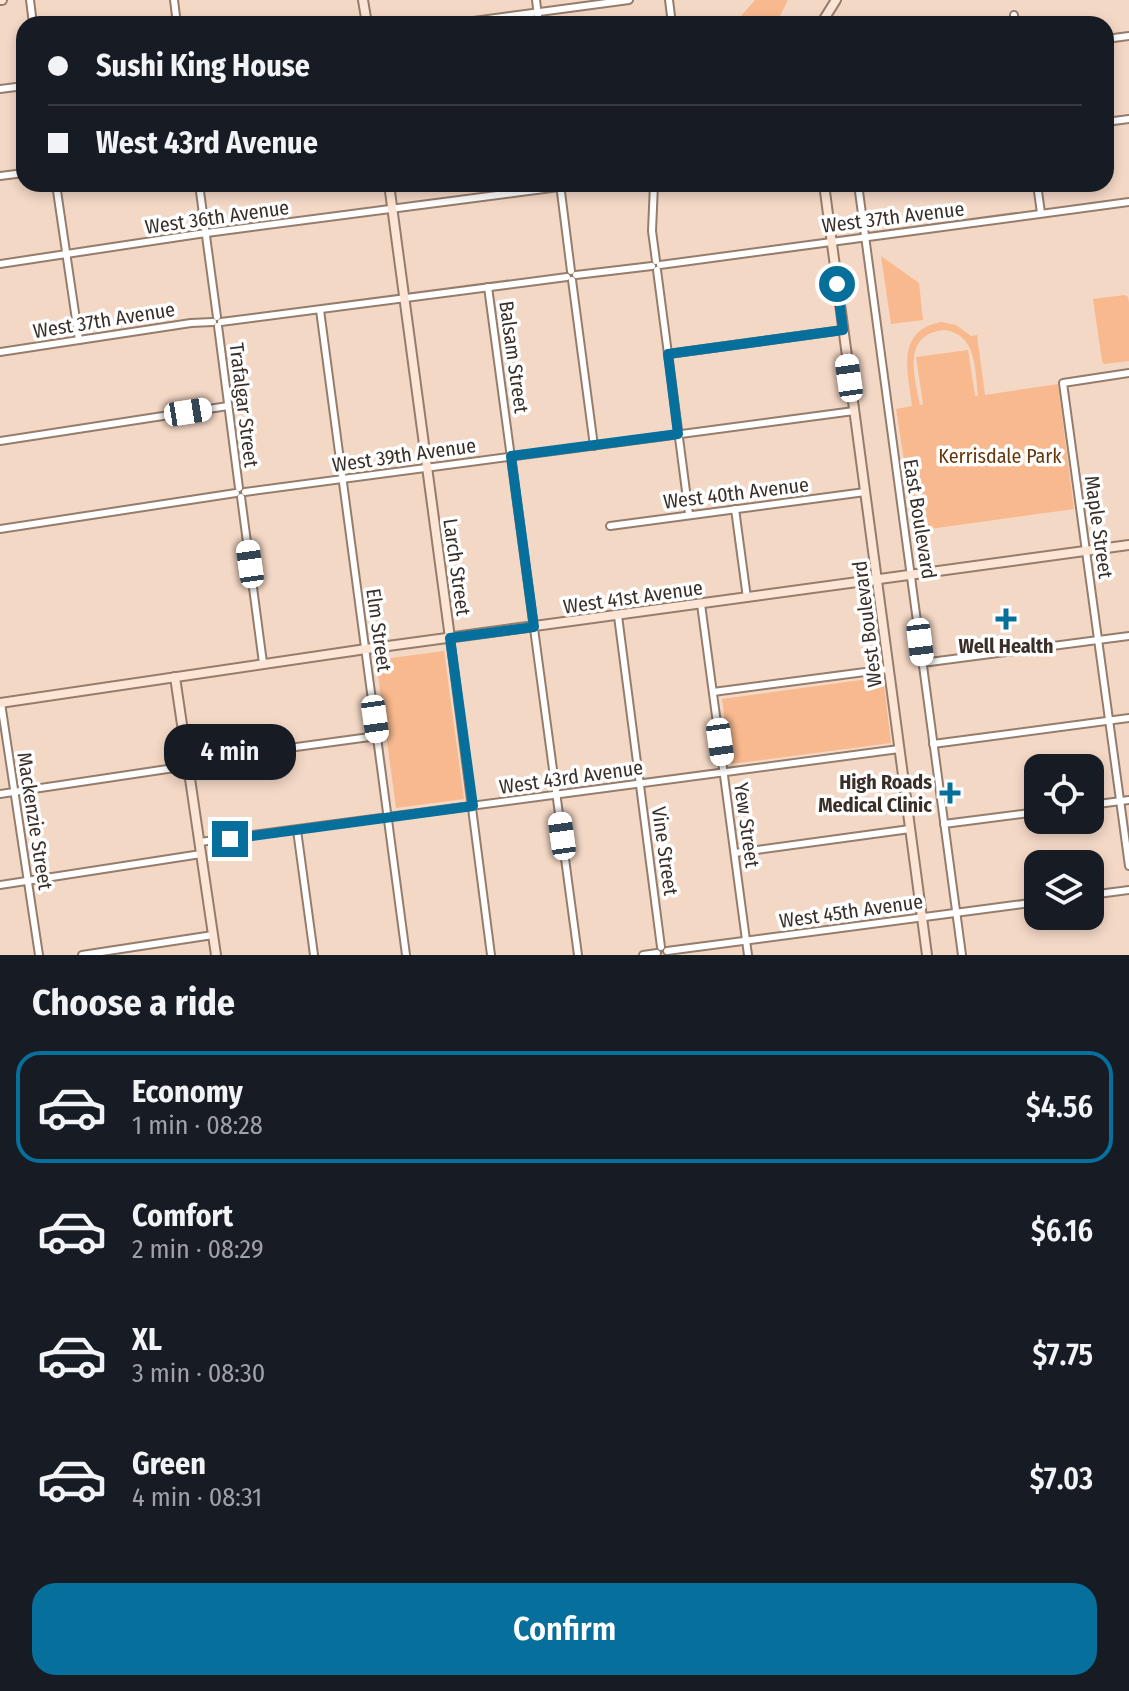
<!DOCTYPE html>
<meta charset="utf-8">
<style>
body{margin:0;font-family:"Fira Sans Condensed",sans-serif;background:#242831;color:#f1f3f6;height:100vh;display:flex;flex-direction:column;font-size:30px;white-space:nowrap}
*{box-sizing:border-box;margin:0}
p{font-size:26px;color:#9ea1a6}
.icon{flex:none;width:44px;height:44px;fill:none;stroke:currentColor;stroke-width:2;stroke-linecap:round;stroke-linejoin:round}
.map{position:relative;height:955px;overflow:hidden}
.sheet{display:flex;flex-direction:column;background:#171b24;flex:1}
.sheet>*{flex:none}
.top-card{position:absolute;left:16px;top:16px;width:1098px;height:176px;border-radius:24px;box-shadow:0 4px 12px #0003;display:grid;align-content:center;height:176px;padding:0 32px;background:#171b24}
.buttons{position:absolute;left:1024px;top:754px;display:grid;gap:16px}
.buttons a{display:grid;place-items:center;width:80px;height:80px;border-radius:16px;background:#171b24;box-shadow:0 4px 12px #0003;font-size:40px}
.end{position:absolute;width:36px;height:36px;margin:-18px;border:10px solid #076f9c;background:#fff;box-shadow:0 0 0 4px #fff}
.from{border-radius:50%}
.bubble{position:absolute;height:56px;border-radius:24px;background:#171b24;box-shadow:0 4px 12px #0003;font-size:26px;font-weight:600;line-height:56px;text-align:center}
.car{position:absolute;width:24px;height:48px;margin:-24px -12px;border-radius:10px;box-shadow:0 0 6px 2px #0007;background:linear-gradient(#fff 24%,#345 0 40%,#fff 0 76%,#345 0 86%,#fff 0)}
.top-card b{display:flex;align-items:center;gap:28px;height:76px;font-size:30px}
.top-card b+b{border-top:2px solid #363941}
.top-card i{width:20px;height:20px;background:#f1f3f6}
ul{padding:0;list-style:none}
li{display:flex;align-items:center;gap:24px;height:112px;margin:0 16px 12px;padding:0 16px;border:4px solid transparent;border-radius:24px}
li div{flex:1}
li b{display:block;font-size:30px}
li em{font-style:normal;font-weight:600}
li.on{border-color:#076f9c}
li>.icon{width:72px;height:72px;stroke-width:1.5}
h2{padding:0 32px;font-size:36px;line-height:96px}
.action{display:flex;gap:16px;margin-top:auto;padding:16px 32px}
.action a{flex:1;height:92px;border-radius:24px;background:#076f9c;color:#fff;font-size:32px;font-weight:600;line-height:92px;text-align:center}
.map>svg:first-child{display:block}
</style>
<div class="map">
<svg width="1129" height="955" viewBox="0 0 1129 955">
<rect width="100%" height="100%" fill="#f4d8c6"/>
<g fill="#f8b98e" fill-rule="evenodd">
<path d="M 755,0 L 788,0 L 776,24 L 738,24 L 741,16 Z"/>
<path d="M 881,256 L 919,283 L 923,320 L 891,324 Z"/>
<path d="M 1125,295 L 1128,297 L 1129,303 L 1129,361 L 1104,364 L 1102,361 L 1093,299 Z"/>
<path d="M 941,322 L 956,325 L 971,336 L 977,335 L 985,395 L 1058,384 L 1074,509 L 915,531 L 896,409 L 912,406 C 908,372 895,331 941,322 ZM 944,330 C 977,334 975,370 978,396 L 975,396 L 968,350 L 916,357 L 923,404 L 920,405 C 914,376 902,334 944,330 Z"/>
<path d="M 444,651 L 464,799 L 396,808 L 376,660 Z"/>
<path d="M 883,677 L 891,743 L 731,764 L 722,699 Z"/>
</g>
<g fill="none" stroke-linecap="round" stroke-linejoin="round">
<defs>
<g id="street">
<path d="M 30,0 L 33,24"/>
<path d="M 174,0 L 177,24"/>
<path d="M 536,0 L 539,24"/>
<path d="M 669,0 L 672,24"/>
<path d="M 1014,15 L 1015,24"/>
<path d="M 451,24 L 629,0"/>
<path d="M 1106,39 L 1129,36"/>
<path d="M 0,89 L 24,86"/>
<path d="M 1106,122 L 1129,119"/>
<path d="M 0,176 L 24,173"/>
<path d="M 56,184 L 79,340"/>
<path d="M 199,184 L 217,317"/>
<path d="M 560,184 L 571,271"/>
<path d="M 654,184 L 652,231 L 656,261"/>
<path d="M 858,184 L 962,955"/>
<path d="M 1037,184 L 1041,213"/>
<path d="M 0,264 L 199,234 L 582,184"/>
<path d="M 660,265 L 1129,202"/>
<path d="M 657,270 L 689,514"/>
<path d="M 576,275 L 652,266"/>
<path d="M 572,280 L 594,446"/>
<path d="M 488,287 L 578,955"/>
<path d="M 320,310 L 406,955"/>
<path d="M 221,322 L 567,277"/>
<path d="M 218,326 L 239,488"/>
<path d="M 0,352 L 191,323 L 213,322"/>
<path d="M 668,354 L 843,330"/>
<path d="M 1129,373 L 1063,383 L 1129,866"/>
<path d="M 0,441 L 228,406"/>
<path d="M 245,492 L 854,411"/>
<path d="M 241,497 L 263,663"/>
<path d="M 735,509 L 747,598"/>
<path d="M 610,526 L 865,492"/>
<path d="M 0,529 L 236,493"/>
<path d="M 701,604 L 748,955"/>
<path d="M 618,616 L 661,947"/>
<path d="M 450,638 L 491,955"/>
<path d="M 922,663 L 1129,636"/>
<path d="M 713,692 L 888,669"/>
<path d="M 1,703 L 39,955"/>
<path d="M 933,744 L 1129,718"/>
<path d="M 0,794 L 181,767 L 194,761 L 377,736"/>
<path d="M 1090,805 L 1129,800"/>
<path d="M 944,824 L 1038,812"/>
<path d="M 297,830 L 314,955"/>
<path d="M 200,842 L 899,749"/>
<path d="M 735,853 L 910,829"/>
<path d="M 0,885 L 201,854"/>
<path d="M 1090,895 L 1129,890"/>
<path d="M 667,951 L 1038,902"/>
<path d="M 82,955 L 213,935"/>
<path d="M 643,955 L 657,953"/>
</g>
<g id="secondary">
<path d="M 0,0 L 2,0"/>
<path d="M 363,0 L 367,24"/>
<path d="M 821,24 L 836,0"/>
<path d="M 389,184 L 450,638"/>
<path d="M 824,184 L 927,955"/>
<path d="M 175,677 L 216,955"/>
<path d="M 0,703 L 366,649 L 1129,545"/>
</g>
</defs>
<use href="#street" stroke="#957c6b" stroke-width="10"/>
<use href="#secondary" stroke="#957c6b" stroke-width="12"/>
<use href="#street" stroke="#fff" stroke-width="6"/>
<use href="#secondary" stroke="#fce5d4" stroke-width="8"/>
</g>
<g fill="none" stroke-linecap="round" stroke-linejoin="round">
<path stroke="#076f9c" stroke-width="10" d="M 230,839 L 473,806 L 450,638 L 534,627 L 511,456 L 678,434 L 668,354 L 843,330 L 837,284"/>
</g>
<g fill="#076f9c" stroke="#fff" stroke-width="3">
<path d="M1002 607h8v8h8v8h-8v8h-8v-8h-8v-8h8z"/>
<path d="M946 781h8v8h8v8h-8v8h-8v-8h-8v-8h8z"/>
</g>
<g text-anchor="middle" stroke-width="7" stroke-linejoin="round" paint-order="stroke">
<g font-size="20" fill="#3a2f28" stroke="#fff">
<text transform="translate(217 217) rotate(-8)" y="7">West 36th Avenue</text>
<text transform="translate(893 217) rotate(-7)" y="7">West 37th Avenue</text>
<text transform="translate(104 320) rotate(-9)" y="7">West 37th Avenue</text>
<text transform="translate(514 357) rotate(82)" y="7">Balsam Street</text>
<text transform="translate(244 405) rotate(83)" y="7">Trafalgar Street</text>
<text transform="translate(404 455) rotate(-8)" y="7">West 39th Avenue</text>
<text transform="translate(736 493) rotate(-7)" y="7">West 40th Avenue</text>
<text transform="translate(920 519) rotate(81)" y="7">East Boulevard</text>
<text transform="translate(1099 527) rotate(82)" y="7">Maple Street</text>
<text transform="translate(457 567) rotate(82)" y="7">Larch Street</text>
<text transform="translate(633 597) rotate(-8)" y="7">West 41st Avenue</text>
<text transform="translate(867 624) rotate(-97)" y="7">West Boulevard</text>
<text transform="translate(379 630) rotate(82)" y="7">Elm Street</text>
<text transform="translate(571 777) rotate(-8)" y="7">West 43rd Avenue</text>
<text transform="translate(35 821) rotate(81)" y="7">Mackenzie Street</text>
<text transform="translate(747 825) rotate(82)" y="7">Yew Street</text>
<text transform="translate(665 851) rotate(82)" y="7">Vine Street</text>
<text transform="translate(851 911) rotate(-8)" y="7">West 45th Avenue</text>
</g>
<g font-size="20" fill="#67360a" stroke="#fff">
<text x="1000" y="463">Kerrisdale Park</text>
</g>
<g font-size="20" font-weight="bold" fill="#3a2f28" stroke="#fff">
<text x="1006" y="653">Well Health</text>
<text x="932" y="789" text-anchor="end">High Roads<tspan x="932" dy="23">Medical Clinic</tspan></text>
</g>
</g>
</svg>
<div class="buttons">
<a><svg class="icon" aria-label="locate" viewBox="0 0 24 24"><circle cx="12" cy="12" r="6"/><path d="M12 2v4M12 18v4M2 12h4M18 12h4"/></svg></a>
<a><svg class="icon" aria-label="layers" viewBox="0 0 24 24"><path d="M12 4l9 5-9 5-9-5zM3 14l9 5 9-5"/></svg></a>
</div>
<i class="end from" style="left:837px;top:284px"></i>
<i class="end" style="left:230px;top:839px"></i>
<div class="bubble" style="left:164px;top:724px;width:132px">4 min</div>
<i class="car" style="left:849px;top:378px;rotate:352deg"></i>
<i class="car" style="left:188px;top:412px;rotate:81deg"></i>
<i class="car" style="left:250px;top:564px;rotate:352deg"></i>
<i class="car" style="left:920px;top:642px;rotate:173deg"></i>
<i class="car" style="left:375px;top:719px;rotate:172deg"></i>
<i class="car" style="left:720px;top:742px;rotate:172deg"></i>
<i class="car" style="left:562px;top:836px;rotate:352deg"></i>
<div class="top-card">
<b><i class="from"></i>Sushi King House</b>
<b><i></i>West 43rd Avenue</b>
</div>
</div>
<section class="sheet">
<h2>Choose a ride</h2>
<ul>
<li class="on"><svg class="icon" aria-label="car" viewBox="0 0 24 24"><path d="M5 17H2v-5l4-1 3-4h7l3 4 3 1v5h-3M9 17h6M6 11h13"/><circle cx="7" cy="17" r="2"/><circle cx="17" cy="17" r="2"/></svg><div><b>Economy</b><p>1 min · 08:28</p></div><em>$4.56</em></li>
<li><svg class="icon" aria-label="car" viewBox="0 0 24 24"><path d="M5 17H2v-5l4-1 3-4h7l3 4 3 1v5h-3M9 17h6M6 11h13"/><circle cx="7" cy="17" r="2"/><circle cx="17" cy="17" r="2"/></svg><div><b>Comfort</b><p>2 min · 08:29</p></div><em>$6.16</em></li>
<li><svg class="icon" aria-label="car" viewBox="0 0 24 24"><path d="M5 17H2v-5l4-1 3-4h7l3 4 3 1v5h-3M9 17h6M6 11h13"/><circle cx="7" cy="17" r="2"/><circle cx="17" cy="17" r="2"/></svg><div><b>XL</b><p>3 min · 08:30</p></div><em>$7.75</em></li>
<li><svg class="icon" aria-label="car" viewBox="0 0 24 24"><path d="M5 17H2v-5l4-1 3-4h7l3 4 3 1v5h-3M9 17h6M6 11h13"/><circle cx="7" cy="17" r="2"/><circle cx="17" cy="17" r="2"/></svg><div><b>Green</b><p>4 min · 08:31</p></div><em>$7.03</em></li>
</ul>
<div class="action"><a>Confirm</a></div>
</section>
